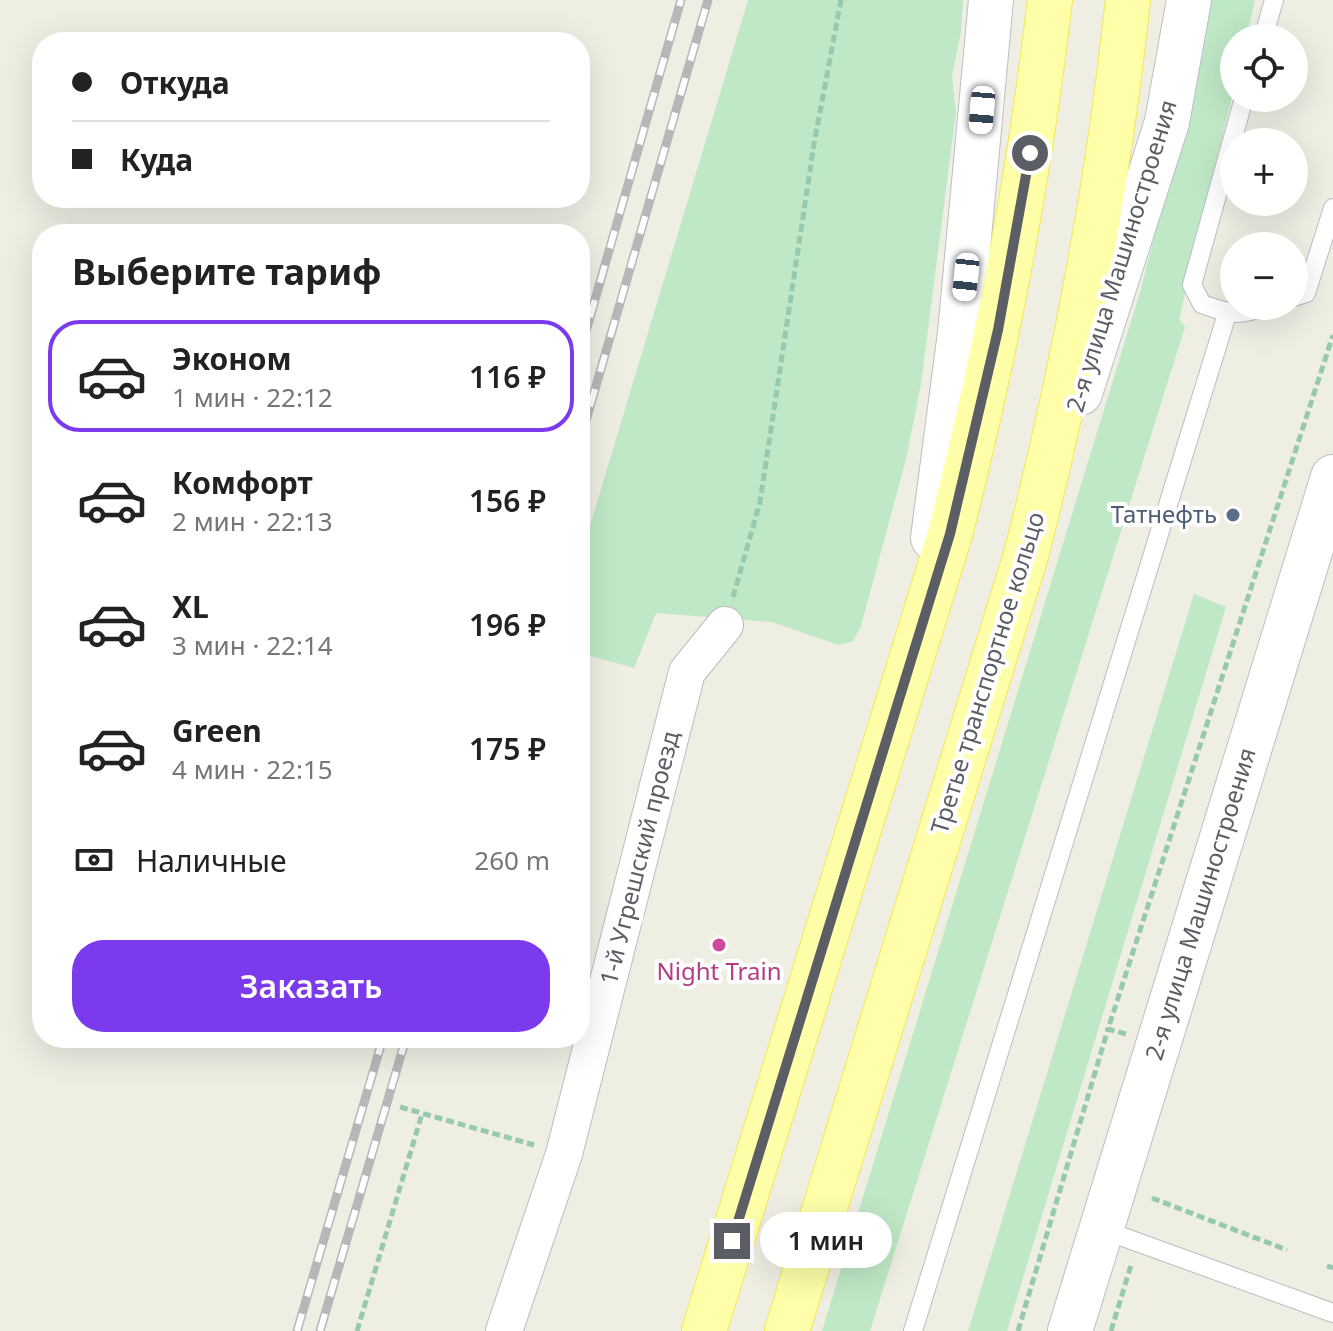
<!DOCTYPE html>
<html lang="ru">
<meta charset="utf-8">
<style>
body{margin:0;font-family:"Noto Sans",sans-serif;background:#f2f2f2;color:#222;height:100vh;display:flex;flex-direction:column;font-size:30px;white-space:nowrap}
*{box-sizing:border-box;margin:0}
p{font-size:26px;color:#767676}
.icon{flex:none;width:44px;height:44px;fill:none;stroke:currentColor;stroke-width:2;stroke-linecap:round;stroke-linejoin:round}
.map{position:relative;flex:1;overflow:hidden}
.sheet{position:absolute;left:32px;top:224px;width:558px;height:824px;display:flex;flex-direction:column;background:#fff;border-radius:32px;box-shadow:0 8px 32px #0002}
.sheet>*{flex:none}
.banner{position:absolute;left:32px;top:32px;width:558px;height:176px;border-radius:32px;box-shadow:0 8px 32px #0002;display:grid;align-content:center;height:176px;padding:0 40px;background:#fff}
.tools{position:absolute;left:1220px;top:24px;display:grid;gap:16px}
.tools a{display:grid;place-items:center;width:88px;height:88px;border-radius:50%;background:#fff;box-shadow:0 8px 32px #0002;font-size:40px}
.end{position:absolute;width:36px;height:36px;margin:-18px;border:10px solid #5b5e65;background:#fff;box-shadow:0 0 0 4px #fff}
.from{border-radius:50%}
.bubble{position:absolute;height:56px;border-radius:28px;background:#fff;box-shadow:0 8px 32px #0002;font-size:26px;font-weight:600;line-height:56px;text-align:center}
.car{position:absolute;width:24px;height:48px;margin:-24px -12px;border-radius:10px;box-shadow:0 0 6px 2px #0007;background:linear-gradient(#fff 24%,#345 0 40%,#fff 0 76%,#345 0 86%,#fff 0)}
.banner b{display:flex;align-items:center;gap:28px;height:76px;font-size:30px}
.banner b+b{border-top:2px solid #e0e0e0}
.banner i{width:20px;height:20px;background:#222}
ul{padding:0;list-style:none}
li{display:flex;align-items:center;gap:24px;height:112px;margin:0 16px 12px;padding:0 24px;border:4px solid transparent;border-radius:32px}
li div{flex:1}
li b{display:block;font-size:30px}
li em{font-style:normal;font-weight:600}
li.active{border-color:#7c3aed}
li>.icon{width:72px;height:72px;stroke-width:1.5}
h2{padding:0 40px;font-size:36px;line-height:96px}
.pay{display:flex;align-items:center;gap:20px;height:88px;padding:0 40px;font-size:30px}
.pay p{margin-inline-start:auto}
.primary-button{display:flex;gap:16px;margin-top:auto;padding:16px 40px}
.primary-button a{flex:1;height:92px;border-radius:32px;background:#7c3aed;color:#fff;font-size:32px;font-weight:600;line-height:92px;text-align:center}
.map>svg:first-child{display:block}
</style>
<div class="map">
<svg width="1333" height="1331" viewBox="0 0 1333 1331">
<rect width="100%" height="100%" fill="#efeee3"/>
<g fill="#bfe8c6">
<path d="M 748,0 L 963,0 L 961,32 L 952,75 L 956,112 L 921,384 L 906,459 L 861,626 L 853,641 L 839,645 L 772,622 L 656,613 L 634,668 L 580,653 L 580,559 Z"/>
<path d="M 1206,0 L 1255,0 L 1246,38 L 1234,38 L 1234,88 L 1179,319 L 1185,327 L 870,1331 L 822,1331 L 1140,292 L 1183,126 Z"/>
<path d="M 1194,594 L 1226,607 L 1007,1331 L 968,1331 Z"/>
</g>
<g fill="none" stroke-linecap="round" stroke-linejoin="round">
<defs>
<g id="service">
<path d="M 1263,38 L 1274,0"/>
<path d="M 1244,98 L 1192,285 L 1202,304 C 1232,315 1238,316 1268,306"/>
<path d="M 1294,297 L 1306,293 L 1333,208"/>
<path d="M 1101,1229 L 1333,1313"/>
<path d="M 913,1331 L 1227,314"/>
</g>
<path id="minor" d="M 504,1331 L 564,1154 L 687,672 L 725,625"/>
<g id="secondary">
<path d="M 1080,393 L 1167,122 L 1189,0"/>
<path d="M 933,538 L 960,333 L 991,0"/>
<path d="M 1070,1331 L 1333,477"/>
</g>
<g id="primary">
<path d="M 704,1331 L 950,534 C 995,358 1029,180 1050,0"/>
<path d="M 787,1331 L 1026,555 C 1073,372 1108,188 1128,0"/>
</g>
</defs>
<use href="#service" stroke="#bbbcc3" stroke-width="20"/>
<use href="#minor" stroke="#bbbcc3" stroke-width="38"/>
<use href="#secondary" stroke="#bcbec5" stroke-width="46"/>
<use href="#primary" stroke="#f8e653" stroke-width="46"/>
<g stroke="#97c9ae" stroke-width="5" stroke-dasharray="8 4" stroke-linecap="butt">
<path d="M 733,597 L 760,502 L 814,144 L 841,0"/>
<path d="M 1126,1034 L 1108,1029 L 1333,335"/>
<path d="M 400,1107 L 534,1145"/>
<path d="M 1152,1198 L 1287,1250"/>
<path d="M 1327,1266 L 1333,1268"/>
<path d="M 357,1331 L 422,1114"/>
<path d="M 1018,1331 L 1108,1029"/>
<path d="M 1111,1331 L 1132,1262"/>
</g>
<use href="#service" stroke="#fff" stroke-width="18"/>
<use href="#minor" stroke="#fff" stroke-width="36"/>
<use href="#secondary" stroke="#fff" stroke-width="44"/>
<use href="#primary" stroke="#feffa8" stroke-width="44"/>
<defs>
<g id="rail">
<path d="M 580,352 L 681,0"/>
<path d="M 580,441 L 708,0"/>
<path d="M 297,1331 L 383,1038"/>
<path d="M 320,1331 L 406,1038"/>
</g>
</defs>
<use href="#rail" stroke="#b7b7b8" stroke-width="9"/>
<use href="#rail" stroke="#fff" stroke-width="6" stroke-dasharray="18" stroke-linecap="butt"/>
</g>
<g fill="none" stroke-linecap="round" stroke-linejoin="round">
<path stroke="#5b5e65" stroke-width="10" d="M 732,1241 L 950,534 L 998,330 L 1030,153"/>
</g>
<circle fill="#5c6f8a" stroke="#fff" stroke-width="3" cx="1233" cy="515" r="8"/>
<circle fill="#d1479c" stroke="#fff" stroke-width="3" cx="719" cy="945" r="8"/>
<g text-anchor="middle" stroke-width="8" stroke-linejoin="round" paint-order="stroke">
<g font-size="24" fill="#5b5e65" stroke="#fff">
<text transform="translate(1122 256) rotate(-73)" y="8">2-я улица Машиностроения</text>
<text transform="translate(988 673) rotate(-73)" y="8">Третье транспортное кольцо</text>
<text transform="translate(640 858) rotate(-76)" y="8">1-й Угрешский проезд</text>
<text transform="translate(1201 904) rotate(-73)" y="8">2-я улица Машиностроения</text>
</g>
<g font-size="24" fill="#4e5e75" stroke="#fff" text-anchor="end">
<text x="1217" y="523">Татнефть</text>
</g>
<g font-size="24" fill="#b23c85" stroke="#fff">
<text x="719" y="980">Night Train</text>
</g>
</g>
</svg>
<div class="tools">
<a><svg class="icon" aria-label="locate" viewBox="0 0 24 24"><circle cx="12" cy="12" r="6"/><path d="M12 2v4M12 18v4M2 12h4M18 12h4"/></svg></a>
<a>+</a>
<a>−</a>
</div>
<i class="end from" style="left:1030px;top:153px"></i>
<i class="end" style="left:732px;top:1241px"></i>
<div class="bubble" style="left:760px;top:1212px;width:132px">1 мин</div>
<i class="car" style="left:982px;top:110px;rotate:185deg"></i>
<i class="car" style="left:966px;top:277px;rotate:186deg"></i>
<div class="banner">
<b><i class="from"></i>Откуда</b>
<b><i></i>Куда</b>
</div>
<section class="sheet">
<h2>Выберите тариф</h2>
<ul>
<li class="active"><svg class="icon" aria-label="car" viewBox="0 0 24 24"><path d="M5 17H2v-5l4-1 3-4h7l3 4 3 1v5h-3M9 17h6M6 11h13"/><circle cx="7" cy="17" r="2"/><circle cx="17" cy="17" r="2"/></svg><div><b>Эконом</b><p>1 мин · 22:12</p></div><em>116 ₽</em></li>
<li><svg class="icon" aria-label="car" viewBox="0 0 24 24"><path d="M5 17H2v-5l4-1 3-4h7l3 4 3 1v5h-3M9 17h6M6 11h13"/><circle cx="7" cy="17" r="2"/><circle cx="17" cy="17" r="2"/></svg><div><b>Комфорт</b><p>2 мин · 22:13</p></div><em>156 ₽</em></li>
<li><svg class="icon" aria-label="car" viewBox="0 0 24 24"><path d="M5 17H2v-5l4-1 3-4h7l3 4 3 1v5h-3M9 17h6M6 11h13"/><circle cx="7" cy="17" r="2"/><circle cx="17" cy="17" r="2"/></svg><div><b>XL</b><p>3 мин · 22:14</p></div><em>196 ₽</em></li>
<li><svg class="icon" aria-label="car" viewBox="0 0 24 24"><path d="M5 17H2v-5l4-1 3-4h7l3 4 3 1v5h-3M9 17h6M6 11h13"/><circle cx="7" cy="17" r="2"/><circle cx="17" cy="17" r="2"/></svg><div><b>Green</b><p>4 мин · 22:15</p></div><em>175 ₽</em></li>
</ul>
<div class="pay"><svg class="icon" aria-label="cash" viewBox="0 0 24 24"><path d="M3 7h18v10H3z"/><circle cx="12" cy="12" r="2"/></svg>Наличные<p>260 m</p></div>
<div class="primary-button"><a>Заказать</a></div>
</section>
</div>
